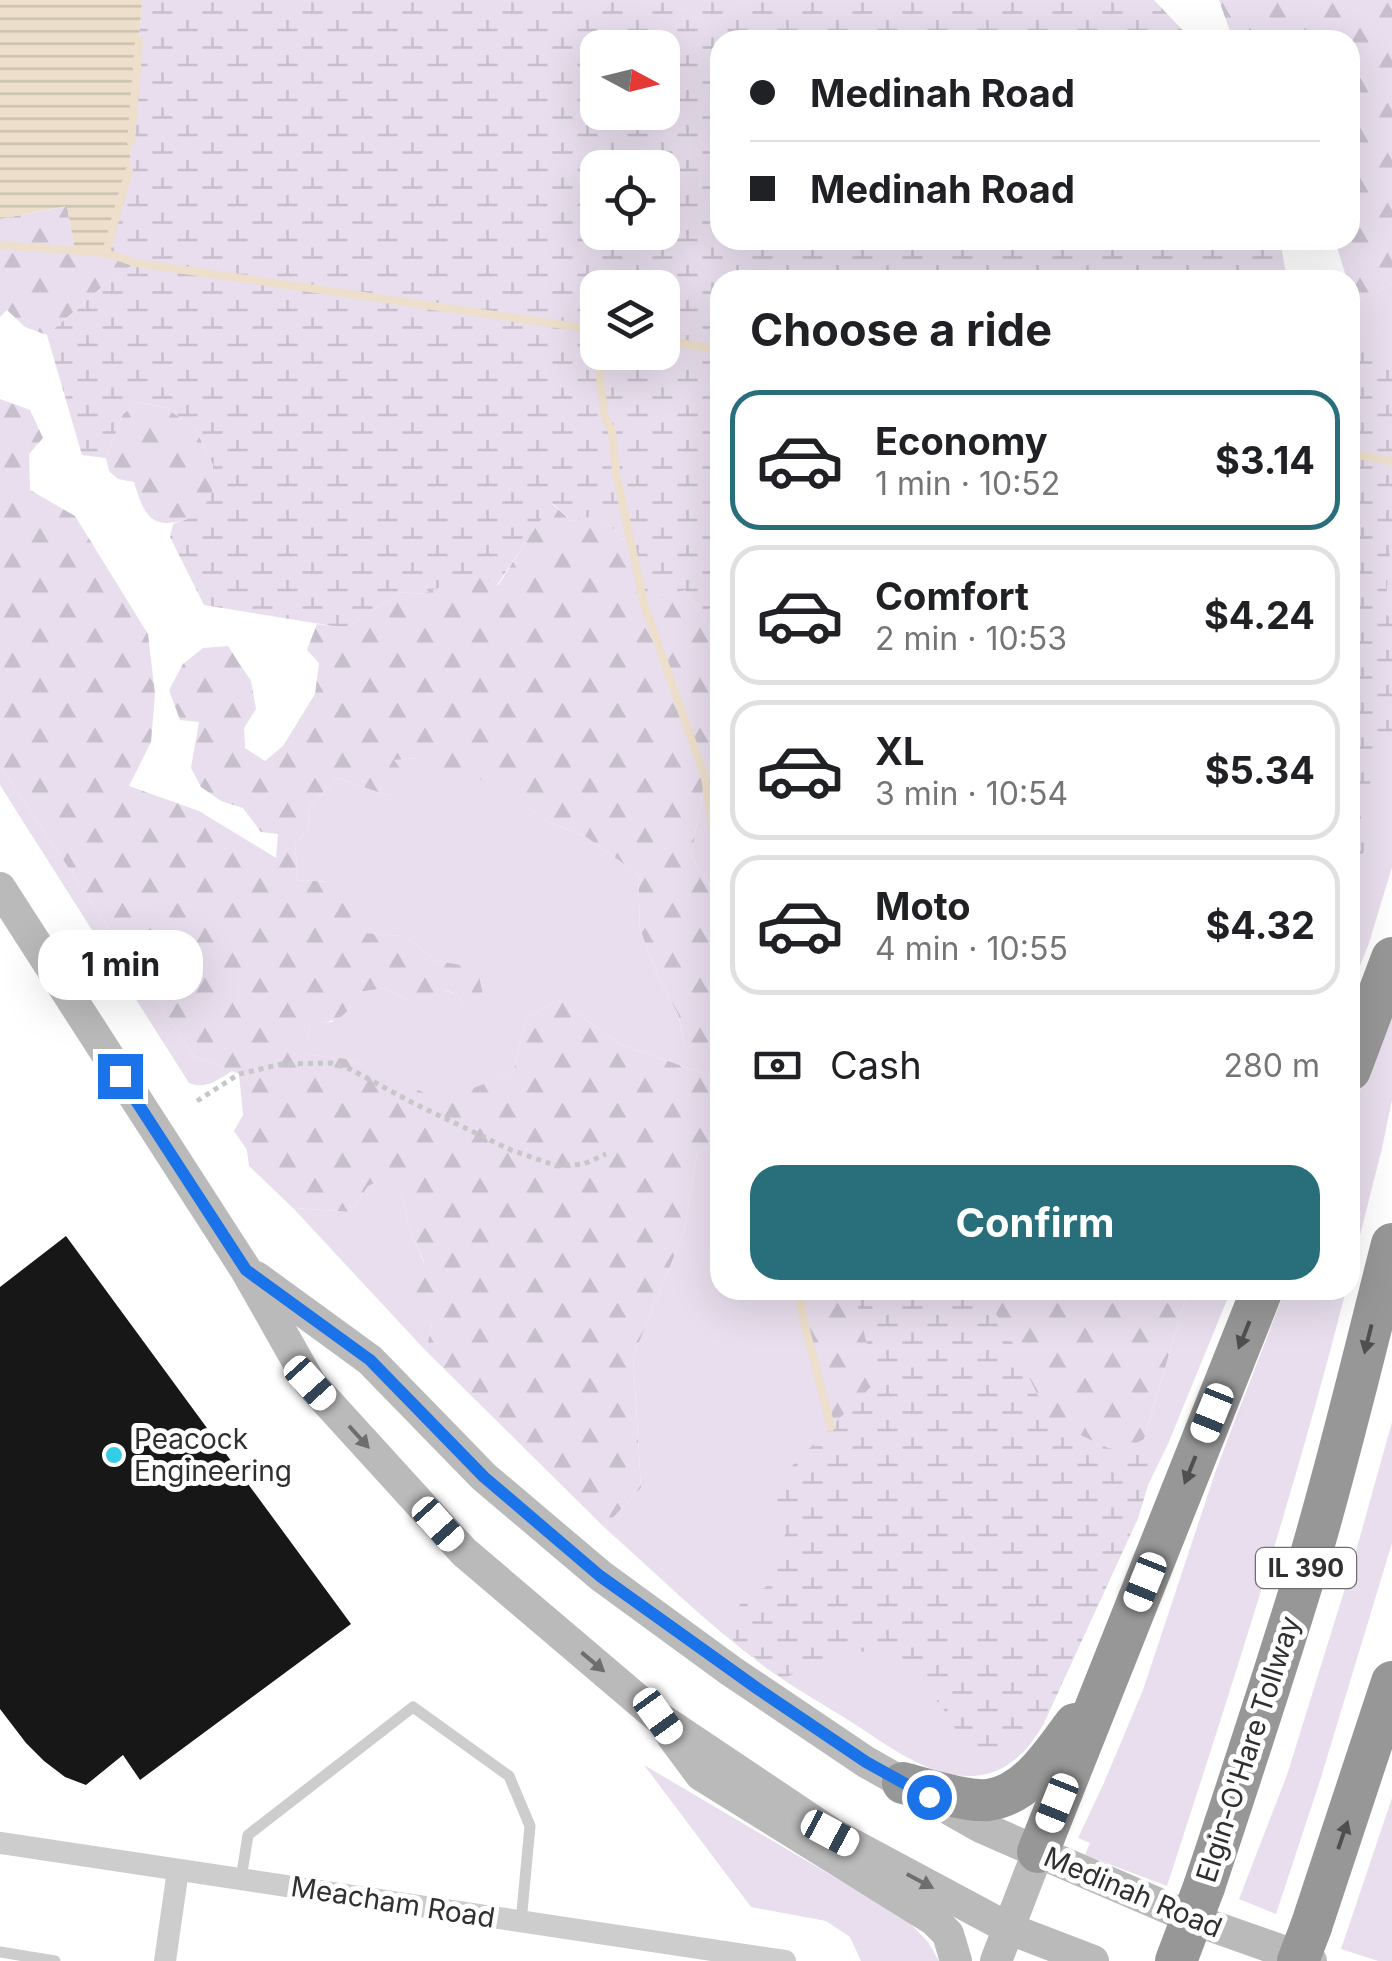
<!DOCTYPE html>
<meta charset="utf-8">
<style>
body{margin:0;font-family:Inter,sans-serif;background:#f2f2f2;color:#202124;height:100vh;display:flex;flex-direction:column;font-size:38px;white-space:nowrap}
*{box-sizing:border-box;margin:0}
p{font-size:32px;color:#757577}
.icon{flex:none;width:55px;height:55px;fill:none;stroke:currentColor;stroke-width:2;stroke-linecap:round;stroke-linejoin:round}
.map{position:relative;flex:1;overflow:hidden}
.side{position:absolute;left:710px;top:270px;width:650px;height:1030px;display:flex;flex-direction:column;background:#fff;border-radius:30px;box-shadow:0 10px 40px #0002}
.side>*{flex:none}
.top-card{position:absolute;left:710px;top:30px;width:650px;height:220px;border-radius:30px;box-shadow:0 10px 40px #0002;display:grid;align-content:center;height:220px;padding:0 40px;background:#fff}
.needle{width:65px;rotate:97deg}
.tools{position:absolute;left:580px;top:30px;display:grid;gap:20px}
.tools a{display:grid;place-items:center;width:100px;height:100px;border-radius:20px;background:#fff;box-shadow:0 10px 40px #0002;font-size:50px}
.end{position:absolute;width:45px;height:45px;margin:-22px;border:12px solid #1a73e8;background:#fff;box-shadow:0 0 0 5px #fff}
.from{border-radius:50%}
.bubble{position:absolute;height:70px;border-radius:30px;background:#fff;box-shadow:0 10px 40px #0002;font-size:32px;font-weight:700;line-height:70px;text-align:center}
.car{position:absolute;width:30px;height:60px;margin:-30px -15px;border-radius:12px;box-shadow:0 0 8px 2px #0007;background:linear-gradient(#fff 24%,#345 0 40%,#fff 0 76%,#345 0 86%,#fff 0)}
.top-card b{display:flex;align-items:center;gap:35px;height:95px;font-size:38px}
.top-card b+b{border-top:2px solid #e0e0e0}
.top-card i{width:25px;height:25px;background:#202124}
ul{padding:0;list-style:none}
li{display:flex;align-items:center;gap:30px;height:140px;margin:0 20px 15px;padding:0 20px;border:5px solid #e0e0e0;border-radius:30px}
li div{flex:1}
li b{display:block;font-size:38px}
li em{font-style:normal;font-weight:700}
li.active{border-color:#296f7b}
li>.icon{width:90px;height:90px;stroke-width:1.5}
h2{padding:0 40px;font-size:45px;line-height:120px}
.pay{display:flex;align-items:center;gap:25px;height:110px;padding:0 40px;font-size:38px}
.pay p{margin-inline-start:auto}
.cta{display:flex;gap:20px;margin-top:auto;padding:20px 40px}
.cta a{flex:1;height:115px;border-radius:30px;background:#296f7b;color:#fff;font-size:40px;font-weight:700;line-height:115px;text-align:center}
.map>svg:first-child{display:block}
</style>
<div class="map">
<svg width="1392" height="1961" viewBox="0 0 1392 1961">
<defs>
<pattern id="forest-firs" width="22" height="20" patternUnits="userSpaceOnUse" patternTransform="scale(2.5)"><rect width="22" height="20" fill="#e8deed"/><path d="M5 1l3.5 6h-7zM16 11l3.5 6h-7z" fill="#c7bfcc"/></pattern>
<pattern id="wetland-marsh" width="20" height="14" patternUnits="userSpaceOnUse" patternTransform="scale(2.5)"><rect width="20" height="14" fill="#e8deed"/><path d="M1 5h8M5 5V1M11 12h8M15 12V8" fill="none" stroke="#c7bfcc"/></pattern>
<pattern id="water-rules" width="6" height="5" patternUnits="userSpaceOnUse" patternTransform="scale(2.5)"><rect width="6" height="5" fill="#eddfcb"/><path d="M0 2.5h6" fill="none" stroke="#ccc0af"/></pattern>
</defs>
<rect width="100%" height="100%" fill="#fff"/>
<g fill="#e8deed">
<path d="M 1392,283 L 1392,867 L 1369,943 L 1350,991 L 1350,288 L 1355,303 Z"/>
<path d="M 720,721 L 720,939 L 712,888 L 691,857 L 705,778 Z"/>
<path d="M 417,758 L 476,775 L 524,784 L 524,803 L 545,820 L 586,837 L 638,874 L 640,929 L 658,977 L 678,1014 L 685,1046 L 716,1052 L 720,1046 L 720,1088 L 703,1073 L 621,1045 L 559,1000 L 526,1019 L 513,1073 L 441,1101 L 348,1059 L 290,1053 L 307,1041 L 310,1023 L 332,1022 L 358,992 L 386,988 L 408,1001 L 444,990 L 460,996 L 464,1012 L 458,964 L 437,961 L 404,936 L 365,933 L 331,882 L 298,880 L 295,844 L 310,827 L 308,808 L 338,778 L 389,796 L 393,760 Z"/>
<path d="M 0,765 L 193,1055 L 232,1071 C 217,1080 206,1090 189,1083 L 0,785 Z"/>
<path d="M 1392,1004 L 1392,1100 L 1382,1148 L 1350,1275 L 1350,1117 Z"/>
<path d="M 720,1140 L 720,1290 L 982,1290 L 1011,1340 L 1144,1439 L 1188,1290 L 1231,1290 L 1168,1444 L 1148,1485 L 1138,1518 L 1043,1725 C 1027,1752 1007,1774 973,1776 C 930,1778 890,1747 856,1725 C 828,1707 799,1691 772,1672 C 712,1629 659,1576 604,1527 L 641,1488 L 633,1357 L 684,1232 L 697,1153 Z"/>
<path d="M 386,1177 L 402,1197 L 410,1230 L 424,1263 L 432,1324 L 426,1351 L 293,1208 L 351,1212 L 368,1186 Z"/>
<path d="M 1285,1290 L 1346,1290 C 1295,1491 1231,1689 1167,1886 L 1085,1855 L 1090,1843 L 1078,1838 L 1103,1785 L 1143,1690 L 1215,1473 Z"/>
<path d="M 1392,1422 L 1392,1543 L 1319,1784 L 1276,1914 L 1239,1899 L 1287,1775 L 1351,1569 Z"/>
<path d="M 644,1765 L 907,1920 L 928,1942 L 939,1961 L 861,1961 L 850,1937 L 826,1921 L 751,1907 Z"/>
<path d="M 1392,1798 L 1392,1961 L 1378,1961 L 1341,1949 Z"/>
</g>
<g fill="url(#forest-firs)">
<path d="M 1219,0 L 1392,0 L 1392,283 L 1355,303 L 1350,280 L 1347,280 L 1335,240 L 1350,240 L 1350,40 L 1233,40 Z"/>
<path d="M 67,206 L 75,251 L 106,253 L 136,263 L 109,281 L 47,335 L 25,327 L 7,310 L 0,317 L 0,219 Z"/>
<path d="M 0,399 L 30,410 L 43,438 L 29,454 L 30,490 L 75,516 L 148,634 L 155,694 L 151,742 L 129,786 L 199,811 L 276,858 L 278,834 L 261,832 L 243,808 L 221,801 L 201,787 L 191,768 L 199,722 L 180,720 L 169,690 L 183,664 L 203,648 L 228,646 L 251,681 L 256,709 L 244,728 L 245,748 L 265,761 L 283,746 L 315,694 L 319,663 L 307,650 L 317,624 L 345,628 L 401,592 L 421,594 L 477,574 L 498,585 L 551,503 L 571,521 L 597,514 L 633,547 L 644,603 L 685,590 L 720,644 L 720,721 L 705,778 L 691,857 L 712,888 L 720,939 L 720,1046 L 716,1052 L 701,1060 L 685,1046 L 678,1014 L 658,977 L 640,929 L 638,874 L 586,837 L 545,820 L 524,803 L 524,784 L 497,795 L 476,775 L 459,789 L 436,787 L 417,758 L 394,760 L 404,774 L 404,789 L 389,796 L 338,778 L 308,808 L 310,827 L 295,844 L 298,880 L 331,882 L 350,892 L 365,933 L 404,936 L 437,961 L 457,964 L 479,976 L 484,999 L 474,1017 L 464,1013 L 460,996 L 445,990 L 438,1002 L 408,1001 L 386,988 L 358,992 C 347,1018 338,1022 310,1024 L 307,1041 L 292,1053 L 348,1059 L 441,1100 L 513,1073 L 526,1019 L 559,1000 L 621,1045 L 703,1073 L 720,1088 L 720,1140 L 697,1153 L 684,1232 L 633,1357 L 641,1488 L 604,1527 L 426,1351 L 432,1324 L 403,1286 L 424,1262 L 410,1230 L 402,1197 L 386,1178 L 368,1186 L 351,1212 L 293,1208 L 249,1166 L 247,1150 L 234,1131 L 243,1115 L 239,1074 L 193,1055 L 0,765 Z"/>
<path d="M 138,402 L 166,408 L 195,428 L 213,465 L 213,490 L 200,516 C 157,529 147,527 134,482 L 118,479 L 109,471 L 106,458 L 123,414 Z"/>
<path d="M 799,1290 L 854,1290 L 876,1382 L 831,1427 L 803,1318 Z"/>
<path d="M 982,1290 L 1188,1290 L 1144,1439 L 1123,1451 L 1108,1448 L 1050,1421 L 1011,1340 Z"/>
</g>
<g fill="url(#wetland-marsh)" fill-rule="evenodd">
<path d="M 142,0 L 1154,0 L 1192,40 L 720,40 L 720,240 L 1280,240 L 1287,280 L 720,280 L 720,644 L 685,590 L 644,604 L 633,547 L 598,515 L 571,521 L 552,503 L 497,585 L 477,575 L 421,594 L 401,592 L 345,628 L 204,605 L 170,537 L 173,524 L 200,515 L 213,490 L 213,465 L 195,428 L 166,408 L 138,402 L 123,414 L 106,458 L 82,455 L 47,335 L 109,281 L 135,263 L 106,253 L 129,176 ZM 598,48 L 662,48 L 662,112 L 598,112 ZM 598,168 L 662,168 L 662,232 L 598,232 ZM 598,288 L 662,288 L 662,352 L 598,352 Z"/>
<path d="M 1350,345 L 1373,354 L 1392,372 L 1392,524 L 1385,612 L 1392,621 L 1392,736 L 1384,745 L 1360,811 L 1365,846 L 1350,906 Z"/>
<path d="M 720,721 L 720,877 L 705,778 Z"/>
<path d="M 854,1290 L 982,1290 L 1011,1340 L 1050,1421 L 1108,1448 L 1123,1451 L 1144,1439 L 1151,1457 L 1148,1485 L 1138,1518 L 1043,1725 L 1025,1743 L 1006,1751 L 983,1753 L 966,1746 L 944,1710 L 910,1666 L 847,1647 L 783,1679 L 733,1640 L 742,1592 L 765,1588 L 786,1532 L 769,1489 L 876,1382 Z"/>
</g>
<path fill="url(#water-rules)" d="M 0,0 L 142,0 L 129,176 L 106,253 L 75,251 L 67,206 L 0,219 Z"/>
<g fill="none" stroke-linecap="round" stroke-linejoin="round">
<g stroke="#eddfcb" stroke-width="8">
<path d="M 131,142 L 139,41"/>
<path d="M 0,245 L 106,253 L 136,263 L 598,330"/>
<path d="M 107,249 L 129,171"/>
<path d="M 594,329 L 605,418 L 612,431 L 616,473 L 644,604 L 705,778 L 720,877"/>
<path d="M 662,340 L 720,350"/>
<path d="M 1350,454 L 1392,461"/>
<path d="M 799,1290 L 803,1318 L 831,1427"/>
</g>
</g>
<path fill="#171717" d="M 66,1236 L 351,1624 L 140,1780 L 123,1755 L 86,1785 L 65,1777 L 44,1761 L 26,1743 L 0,1709 L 0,1287 Z"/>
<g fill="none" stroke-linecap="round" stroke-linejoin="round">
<path stroke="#c7c7c7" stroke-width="5" stroke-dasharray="5 5" stroke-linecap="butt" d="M 197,1101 L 239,1074 L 282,1064 L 331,1063 L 350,1069 L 413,1103 L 511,1150 L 557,1166 L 584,1164 L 606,1154"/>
<g stroke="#cdcdcd" stroke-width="11">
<path d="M 241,1879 L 248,1835 L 413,1707 L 509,1776 L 530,1826 L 521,1922"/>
<path d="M 0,1952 L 55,1961"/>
</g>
<g stroke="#cdcdcd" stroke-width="22">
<path d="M 0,1843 L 785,1961"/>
<path d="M 165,1961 L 178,1870"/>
</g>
<g stroke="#bababa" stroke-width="32">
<path d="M 0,888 L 246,1270 L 310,1383 L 464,1552 L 658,1717 L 831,1833 L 1010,1929 L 1093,1961"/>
<path d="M 256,1277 L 370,1360 L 484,1477 L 601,1576 L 731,1671 L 866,1762 L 981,1827 L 1038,1852 L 1203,1923 L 1311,1961"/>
<path d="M 672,1736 L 701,1775 L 934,1920 L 948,1934 L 956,1961"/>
<path d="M 996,1961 L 1038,1852"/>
</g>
<g stroke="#979797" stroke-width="42">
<path d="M 1350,1070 L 1392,958"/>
<path d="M 903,1783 C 926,1789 966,1802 988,1800 C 1028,1795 1053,1753 1075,1724"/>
<path d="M 1038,1852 L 1262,1290"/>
<path d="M 1204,1887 C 1240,1779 1276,1670 1309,1561 C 1340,1456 1365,1350 1392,1244"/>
<path d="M 1311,1927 L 1392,1682"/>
</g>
<g stroke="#979797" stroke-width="42">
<path d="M 1176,1961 L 1204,1887"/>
<path d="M 1298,1961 L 1311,1927"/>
</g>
</g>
<defs><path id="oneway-solid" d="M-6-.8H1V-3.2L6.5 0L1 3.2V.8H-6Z" transform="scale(2.5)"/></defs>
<g fill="#4f4f4f">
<use href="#oneway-solid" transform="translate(1244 1335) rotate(112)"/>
<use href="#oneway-solid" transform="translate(1368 1339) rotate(104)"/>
<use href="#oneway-solid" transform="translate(1190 1470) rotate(112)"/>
<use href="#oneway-solid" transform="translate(1343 1835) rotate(-71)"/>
</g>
<g fill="#6e6e6e">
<use href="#oneway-solid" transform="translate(359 1437) rotate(48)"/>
<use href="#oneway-solid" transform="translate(593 1662) rotate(40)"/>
<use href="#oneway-solid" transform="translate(920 1881) rotate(28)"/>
</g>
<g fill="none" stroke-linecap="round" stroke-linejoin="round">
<path stroke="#1a73e8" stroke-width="12" d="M 120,1076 L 246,1270 L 370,1360 L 484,1477 L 600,1576 L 758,1689 L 866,1762 L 929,1797"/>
</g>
<circle fill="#33cee6" stroke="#fff" stroke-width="4" cx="114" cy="1455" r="10"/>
<g text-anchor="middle" stroke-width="10" stroke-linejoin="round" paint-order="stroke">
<rect fill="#fff" stroke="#6e6e6e" stroke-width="2.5" x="1256" y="1548" width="100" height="40" rx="8"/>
<g font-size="25" font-weight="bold" fill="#303030">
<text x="1306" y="1577">IL 390</text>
</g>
<g font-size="28" fill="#303030" stroke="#fff" text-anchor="start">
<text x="134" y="1449">Peacock<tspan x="134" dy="32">Engineering</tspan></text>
</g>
<g font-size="28" fill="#303030" stroke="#fff">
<text transform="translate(1248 1749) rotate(-72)" y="10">Elgin-O'Hare Tollway</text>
<text transform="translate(1133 1892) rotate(23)" y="10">Medinah Road</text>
<text transform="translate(393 1902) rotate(9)" y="10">Meacham Road</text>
</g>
</g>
</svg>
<div class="tools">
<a><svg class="needle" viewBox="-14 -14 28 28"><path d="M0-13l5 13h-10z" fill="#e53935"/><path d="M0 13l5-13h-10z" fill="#757577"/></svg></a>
<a><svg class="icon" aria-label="locate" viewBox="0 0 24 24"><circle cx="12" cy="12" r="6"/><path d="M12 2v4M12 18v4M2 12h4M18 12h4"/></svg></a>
<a><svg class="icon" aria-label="layers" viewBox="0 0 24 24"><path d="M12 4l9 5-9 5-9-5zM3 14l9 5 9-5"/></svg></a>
</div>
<i class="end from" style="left:929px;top:1797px"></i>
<i class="end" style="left:120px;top:1076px"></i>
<div class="bubble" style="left:38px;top:930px;width:165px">1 min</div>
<i class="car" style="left:310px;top:1383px;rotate:138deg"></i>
<i class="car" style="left:1212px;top:1413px;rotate:202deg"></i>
<i class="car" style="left:438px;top:1524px;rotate:138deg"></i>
<i class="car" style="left:1145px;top:1582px;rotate:202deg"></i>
<i class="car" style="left:658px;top:1716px;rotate:144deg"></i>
<i class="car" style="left:1057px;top:1803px;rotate:202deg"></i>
<i class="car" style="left:830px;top:1833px;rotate:118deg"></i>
<div class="top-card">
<b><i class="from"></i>Medinah Road</b>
<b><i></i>Medinah Road</b>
</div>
<section class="side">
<h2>Choose a ride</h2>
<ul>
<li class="active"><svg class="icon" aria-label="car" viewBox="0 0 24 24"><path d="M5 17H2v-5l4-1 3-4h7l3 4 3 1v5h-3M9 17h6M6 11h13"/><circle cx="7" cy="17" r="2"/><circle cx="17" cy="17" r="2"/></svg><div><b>Economy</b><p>1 min · 10:52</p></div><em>$3.14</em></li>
<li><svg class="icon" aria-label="car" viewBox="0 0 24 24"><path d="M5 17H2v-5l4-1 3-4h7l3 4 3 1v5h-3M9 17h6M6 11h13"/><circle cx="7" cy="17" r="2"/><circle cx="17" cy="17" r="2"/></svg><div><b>Comfort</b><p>2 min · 10:53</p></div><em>$4.24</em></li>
<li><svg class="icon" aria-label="car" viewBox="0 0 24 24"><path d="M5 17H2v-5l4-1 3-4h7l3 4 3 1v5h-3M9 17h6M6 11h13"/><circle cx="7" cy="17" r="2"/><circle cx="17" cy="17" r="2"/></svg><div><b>XL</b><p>3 min · 10:54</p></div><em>$5.34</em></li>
<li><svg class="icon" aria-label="car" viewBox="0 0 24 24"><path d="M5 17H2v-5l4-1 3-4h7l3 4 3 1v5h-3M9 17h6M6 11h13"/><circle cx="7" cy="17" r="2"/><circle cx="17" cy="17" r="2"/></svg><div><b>Moto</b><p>4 min · 10:55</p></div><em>$4.32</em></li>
</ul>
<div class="pay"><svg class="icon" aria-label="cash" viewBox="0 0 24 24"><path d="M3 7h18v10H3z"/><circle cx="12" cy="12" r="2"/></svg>Cash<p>280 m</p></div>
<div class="cta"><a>Confirm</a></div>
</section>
</div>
